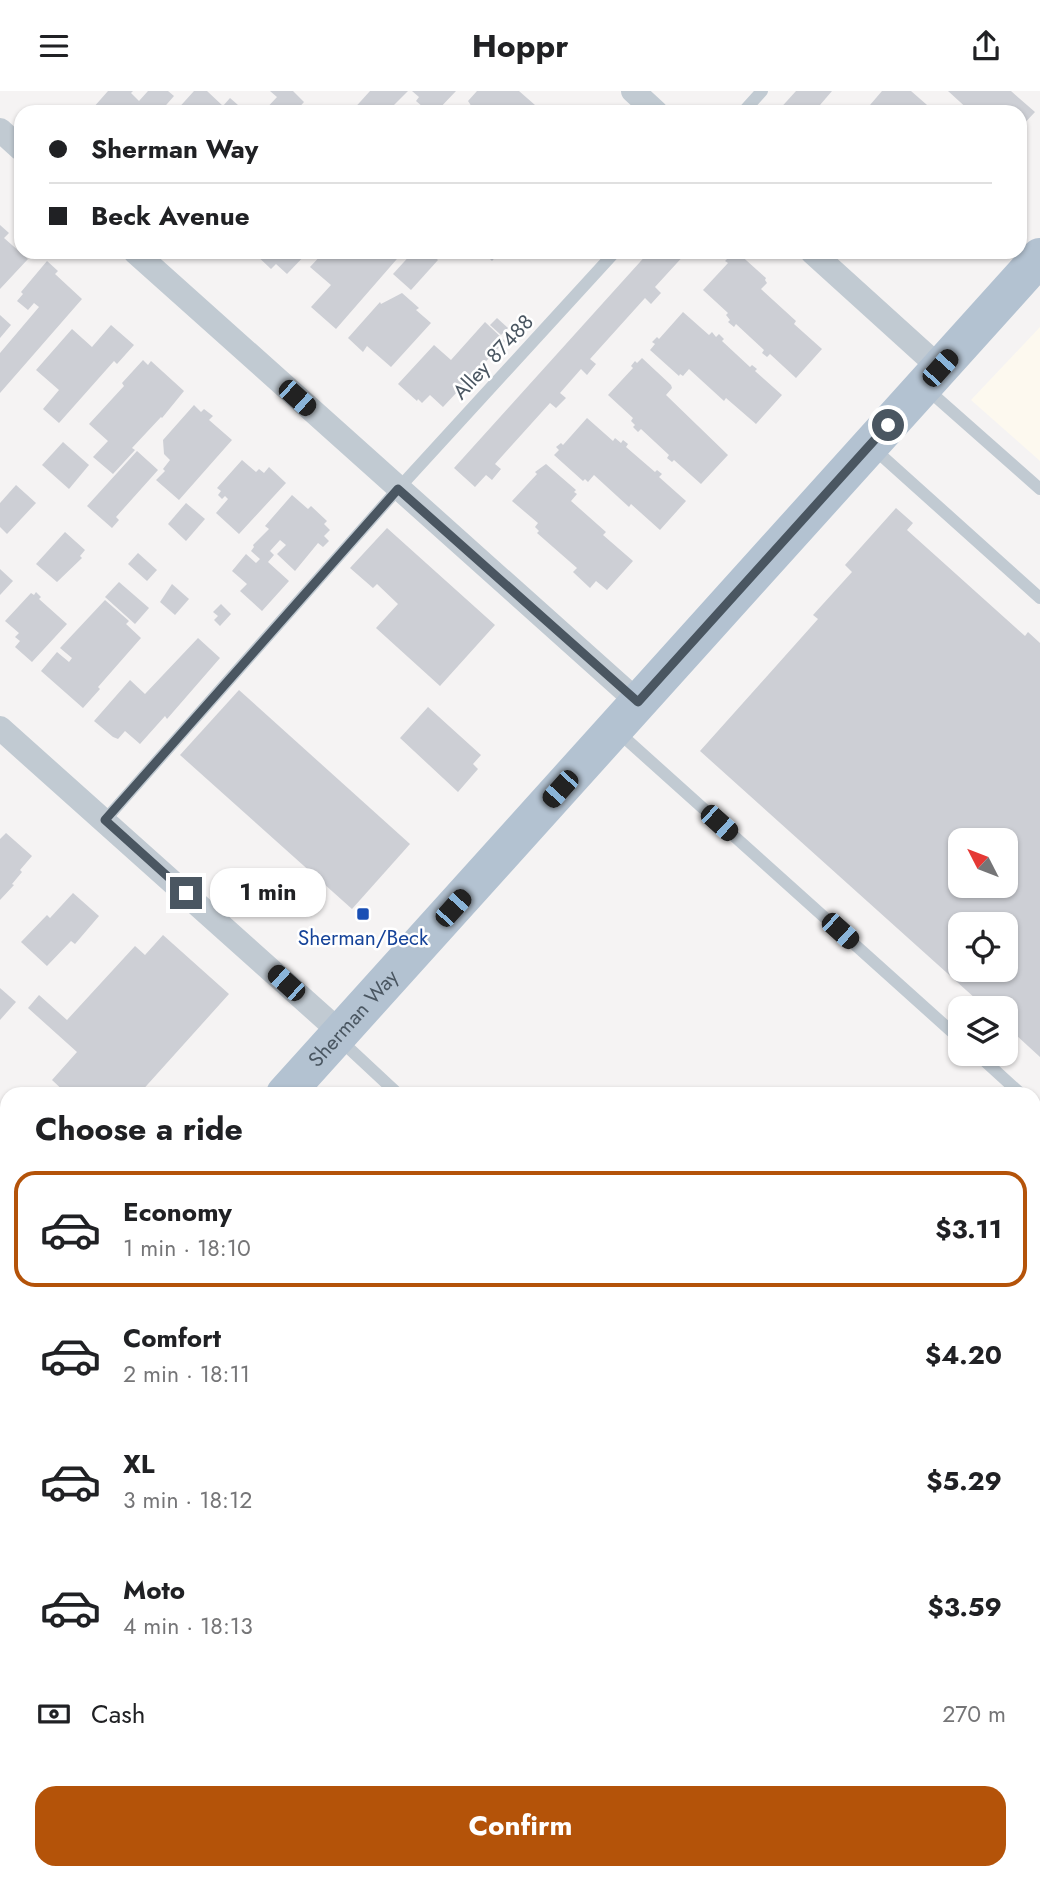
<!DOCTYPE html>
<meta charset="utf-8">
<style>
body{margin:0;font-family:Jost,sans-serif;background:#f6f6f6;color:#202124;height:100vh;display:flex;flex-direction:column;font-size:26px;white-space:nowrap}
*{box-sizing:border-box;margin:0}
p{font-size:23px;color:#757577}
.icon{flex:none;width:38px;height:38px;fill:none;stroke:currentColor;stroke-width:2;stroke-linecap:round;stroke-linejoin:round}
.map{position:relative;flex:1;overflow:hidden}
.sheet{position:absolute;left:0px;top:996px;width:1041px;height:793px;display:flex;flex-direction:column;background:#fff;border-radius:21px 21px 0 0;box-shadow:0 2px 5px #0004}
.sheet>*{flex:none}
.guide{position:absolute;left:14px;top:14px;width:1013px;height:154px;border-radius:21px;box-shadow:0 2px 5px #0004;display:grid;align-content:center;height:154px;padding:0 35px;background:#fff}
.needle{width:46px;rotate:312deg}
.tools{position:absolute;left:948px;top:737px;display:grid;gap:14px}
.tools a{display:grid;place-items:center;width:70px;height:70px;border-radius:14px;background:#fff;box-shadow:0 2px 5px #0004;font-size:35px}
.end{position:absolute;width:32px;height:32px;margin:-16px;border:9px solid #4a5661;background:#fff;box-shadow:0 0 0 4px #fff}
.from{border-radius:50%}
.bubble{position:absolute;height:49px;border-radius:21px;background:#fff;box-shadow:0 2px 5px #0004;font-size:23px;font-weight:700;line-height:49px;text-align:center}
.car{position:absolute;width:21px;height:42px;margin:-21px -10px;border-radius:9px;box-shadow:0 0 5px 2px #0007;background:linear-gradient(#222 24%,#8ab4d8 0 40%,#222 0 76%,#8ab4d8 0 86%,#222 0)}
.guide b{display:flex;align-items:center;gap:24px;height:66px;font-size:26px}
.guide b+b{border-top:2px solid #e0e0e0}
.guide i{width:18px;height:18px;background:#202124}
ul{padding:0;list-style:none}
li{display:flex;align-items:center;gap:21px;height:116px;margin:0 14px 10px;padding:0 21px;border:4px solid transparent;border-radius:21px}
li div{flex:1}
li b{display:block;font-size:26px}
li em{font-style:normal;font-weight:700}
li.on{border-color:#b45309}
li>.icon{width:63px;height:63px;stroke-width:1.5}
h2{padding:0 35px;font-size:32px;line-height:84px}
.pay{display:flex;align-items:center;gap:18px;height:77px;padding:0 35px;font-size:26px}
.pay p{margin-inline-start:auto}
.cta{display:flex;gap:14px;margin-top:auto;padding:14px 35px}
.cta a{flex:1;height:80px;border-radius:21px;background:#b45309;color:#fff;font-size:28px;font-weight:700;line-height:80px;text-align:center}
header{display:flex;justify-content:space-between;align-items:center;height:91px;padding:0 35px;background:#fff;font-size:32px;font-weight:700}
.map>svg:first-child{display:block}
</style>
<header><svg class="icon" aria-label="menu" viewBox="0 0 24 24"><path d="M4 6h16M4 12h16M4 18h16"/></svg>Hoppr<svg class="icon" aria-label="share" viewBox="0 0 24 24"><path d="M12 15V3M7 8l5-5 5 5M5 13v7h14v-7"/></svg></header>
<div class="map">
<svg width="1040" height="1787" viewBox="0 0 1040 1787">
<rect width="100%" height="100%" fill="#f5f3f3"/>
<path fill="#fdf9ef" d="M 1040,236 L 1040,370 L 971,309 Z"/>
<g fill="#cdcfd5" fill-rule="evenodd">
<path d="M 108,0 L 133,0 L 131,2 L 139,10 L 148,0 L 168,0 L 174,5 L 160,21 L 97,21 L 93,17 Z"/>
<path d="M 194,0 L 207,0 L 223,15 L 230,7 L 246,21 L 175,21 Z"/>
<path d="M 270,0 L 293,0 L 304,11 L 295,21 L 263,21 L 277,6 Z"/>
<path d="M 370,0 L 408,0 L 387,21 L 351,21 Z"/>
<path d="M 412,0 L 456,0 L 436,21 L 429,21 L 416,10 L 419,6 Z"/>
<path d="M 477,0 L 519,0 L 535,14 L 529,21 L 482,21 L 477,16 L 474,19 L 468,10 Z"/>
<path d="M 796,0 L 832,0 L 814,21 L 777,21 Z"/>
<path d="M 882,0 L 911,0 L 927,14 L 921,21 L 864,21 Z"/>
<path d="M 948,0 L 1011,0 L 1035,21 L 1020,37 L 1020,21 L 971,21 Z"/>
<path d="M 0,134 L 9,142 L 4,147 L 28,168 L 0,198 Z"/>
<path d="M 253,161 L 308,161 L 287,183 L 276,173 L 271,178 Z"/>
<path d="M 324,161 L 403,161 L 336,238 L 311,216 L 331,194 L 310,176 Z"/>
<path d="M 413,161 L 429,161 L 438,169 L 411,199 L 393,183 Z"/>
<path d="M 483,161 L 500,161 L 492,170 Z"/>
<path d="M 649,161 L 687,161 L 655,196 L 661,202 L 651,213 L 645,207 L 590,268 L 596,273 L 587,284 L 581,278 L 560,302 L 566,307 L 556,317 L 550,312 L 495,373 L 501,378 L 492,389 L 486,384 L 475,396 L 454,377 Z"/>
<path d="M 737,161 L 766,187 L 765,189 L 767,192 L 761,198 L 796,230 L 794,233 L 822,258 L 796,287 L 770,263 L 767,266 L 762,262 L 764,259 L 736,233 L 734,236 L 728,231 L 730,229 L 726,224 L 728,222 L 703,199 L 728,172 L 725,170 L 730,165 L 732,167 Z"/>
<path d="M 47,170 L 58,180 L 55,183 L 82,208 L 0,302 L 0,262 L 39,216 L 34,212 L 28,219 L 17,210 L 23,203 L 21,201 Z"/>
<path d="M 402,202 L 419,217 L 416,219 L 431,232 L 391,276 L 367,255 L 363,261 L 348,247 L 380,211 L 381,213 Z"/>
<path d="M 683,221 L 709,244 L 712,241 L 716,246 L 719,243 L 724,248 L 722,250 L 750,276 L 752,274 L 757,278 L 755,280 L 782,304 L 756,333 L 726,307 L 724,310 L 689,278 L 683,285 L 680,283 L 679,285 L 650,259 L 655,253 L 652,251 L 657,246 L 659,248 Z"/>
<path d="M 0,224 L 11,234 L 0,247 Z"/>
<path d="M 497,227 L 508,237 L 501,244 L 490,234 Z"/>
<path d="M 485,231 L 505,250 L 443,316 L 430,304 L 422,312 L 418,308 L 417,310 L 398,293 L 434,254 L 451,269 Z"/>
<path d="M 111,234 L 134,254 L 117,273 L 114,270 L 59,332 L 43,318 L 59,299 L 36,279 L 72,238 L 92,256 Z"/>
<path d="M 642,267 L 671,294 L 672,297 L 666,304 L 728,364 L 701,393 L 674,369 L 672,371 L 667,367 L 669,364 L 641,338 L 638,341 L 633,336 L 635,334 L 631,330 L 633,327 L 608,304 L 633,277 L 631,275 L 635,270 L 637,272 Z"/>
<path d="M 143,269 L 148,274 L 151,270 L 184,300 L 162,327 L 161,326 L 132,357 L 135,359 L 113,383 L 93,366 L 108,350 L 89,333 L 124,295 L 122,292 Z"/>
<path d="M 194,314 L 201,321 L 204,318 L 213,325 L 209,329 L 232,349 L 179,409 L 156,389 L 165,380 L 163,378 L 170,369 L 164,363 L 163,349 Z"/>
<path d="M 587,327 L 613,350 L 615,347 L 621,352 L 623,349 L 628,353 L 626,356 L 655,381 L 657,379 L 662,383 L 659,386 L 686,410 L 660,439 L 631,413 L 629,416 L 594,384 L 588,391 L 585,388 L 583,390 L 554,364 L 559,359 L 556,356 L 561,352 L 563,354 Z"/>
<path d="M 63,351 L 89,374 L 69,398 L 42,374 Z"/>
<path d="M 137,360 L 158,379 L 116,426 L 119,429 L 112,437 L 87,415 Z"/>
<path d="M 242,369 L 256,381 L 259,378 L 264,382 L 269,376 L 286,392 L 239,443 L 216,422 L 228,408 L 225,405 L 222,408 L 218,404 L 221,400 L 217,397 Z"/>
<path d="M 546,373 L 576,399 L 574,401 L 577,403 L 571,410 L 606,441 L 603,444 L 633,470 L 607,499 L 596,490 L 590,497 L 573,481 L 577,477 L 537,442 L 539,440 L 535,436 L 538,432 L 512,410 L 537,383 L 535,381 Z"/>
<path d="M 16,394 L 36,412 L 7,443 L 0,436 L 0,412 Z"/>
<path d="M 292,404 L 308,418 L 311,415 L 327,430 L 324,433 L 330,439 L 324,445 L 329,450 L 323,456 L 318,452 L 295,480 L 277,463 L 286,454 L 280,449 L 270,460 L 274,464 L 268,471 L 289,490 L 262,520 L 240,500 L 247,493 L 232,480 L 246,463 L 256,472 L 260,468 L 251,460 L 254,456 L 253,454 L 269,438 L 265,435 Z"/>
<path d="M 186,412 L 205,428 L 186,450 L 168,433 Z"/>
<path d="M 896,417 L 913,432 L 907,439 L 1025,545 L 1028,541 L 1040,552 L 1040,966 L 1006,935 L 1006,917 L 986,917 L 700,660 L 818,528 L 813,524 L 852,481 L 845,474 ZM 961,749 L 1006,749 L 1006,794 L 961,794 ZM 961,833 L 1006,833 L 1006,878 L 961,878 Z"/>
<path d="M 387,437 L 495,534 L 440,595 L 376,537 L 398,513 L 377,493 L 373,497 L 350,477 Z"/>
<path d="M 65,441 L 85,459 L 80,465 L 82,467 L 57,491 L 36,473 Z"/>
<path d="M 138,462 L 157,479 L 147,490 L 128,473 Z"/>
<path d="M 0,478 L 13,490 L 0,504 Z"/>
<path d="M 119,491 L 149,517 L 135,533 L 105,506 Z"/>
<path d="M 172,493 L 189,508 L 175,524 L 160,511 Z"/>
<path d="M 36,501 L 41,506 L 39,508 L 67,533 L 32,571 L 15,556 L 20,550 L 15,546 L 19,542 L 5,530 L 31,502 L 34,504 Z"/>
<path d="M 105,509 L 129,530 L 126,533 L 141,547 L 98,596 L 100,598 L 83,617 L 41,580 L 57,561 L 69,571 L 72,567 L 60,557 Z"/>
<path d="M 221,513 L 231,523 L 220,535 L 214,529 L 218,525 L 213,521 Z"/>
<path d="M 198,547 L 220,567 L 167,628 L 165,625 L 140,653 L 125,640 L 118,648 L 113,646 L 94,630 L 130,589 L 145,603 Z"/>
<path d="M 239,599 L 410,753 L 352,818 L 180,664 Z"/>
<path d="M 428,616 L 481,664 L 473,673 L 478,678 L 458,701 L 400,647 Z"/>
<path d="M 6,742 L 32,765 L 20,779 L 22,781 L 12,793 L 14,794 L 0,809 L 0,748 Z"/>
<path d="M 73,802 L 99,825 L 75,853 L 71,850 L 47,875 L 21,851 L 47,824 L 50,827 Z"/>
<path d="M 163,844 L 229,903 L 139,1003 L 67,1003 L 52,989 L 77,961 L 28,917 L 39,904 L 67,929 L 135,855 L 145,864 Z"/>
<path d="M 0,897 L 16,911 L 0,929 Z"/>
<path d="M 0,1038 L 5,1042 L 7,1040 L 7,1129 L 0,1136 Z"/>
<path d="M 1034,1124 L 1040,1129 L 1040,1139 L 1034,1146 Z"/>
<path d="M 1034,1292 L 1040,1297 L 1040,1590 L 1034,1597 Z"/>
<path d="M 7,1430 L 7,1514 L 0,1507 L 0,1438 Z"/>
<path d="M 0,1638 L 7,1644 L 7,1684 L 0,1678 Z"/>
<path d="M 116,1782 L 180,1782 L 186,1787 L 122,1787 Z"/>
<path d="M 328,1782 L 558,1782 L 564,1787 L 334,1787 Z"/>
<path d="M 703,1782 L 867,1782 L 862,1787 L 709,1787 Z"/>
</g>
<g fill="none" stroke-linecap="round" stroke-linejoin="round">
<g stroke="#c1cad2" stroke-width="12">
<path d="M 743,21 L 762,0"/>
<path d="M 928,299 L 1040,398"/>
<path d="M 873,357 L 1040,507"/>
<path d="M 617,640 L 961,949"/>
<path d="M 105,729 L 398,398 L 615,161"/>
<path d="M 339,948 L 398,1003"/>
<path d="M 976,962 L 1021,1003"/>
<path d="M 1034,1015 L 1040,1020"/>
<path d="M 0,1597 L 7,1598"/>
<path d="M 1034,1690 L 1040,1685"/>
<path d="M 0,1721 L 7,1727"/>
<path d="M 65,1782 L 71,1787"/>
<path d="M 231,1782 L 238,1787"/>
<path d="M 652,1782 L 659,1787"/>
<path d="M 918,1787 L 924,1782"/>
</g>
<g stroke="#c1cad2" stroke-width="24">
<path d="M 633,0 L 656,21"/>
<path d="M 0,39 L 21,58"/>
<path d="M 135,161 L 638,611"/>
<path d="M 812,161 L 940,277"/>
<path d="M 0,637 L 340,941"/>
<path d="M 0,1235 L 7,1242"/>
</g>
<g stroke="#b3c2d1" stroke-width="38">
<path id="s1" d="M 285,1003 L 1040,166"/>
<path d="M 0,1317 L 7,1310"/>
</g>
</g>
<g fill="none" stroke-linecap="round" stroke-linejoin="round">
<path stroke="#4a5661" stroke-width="9" d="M 186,802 L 105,729 L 398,398 L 638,611 L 888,334"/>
</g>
<rect fill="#1a4fb4" stroke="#fff" stroke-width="2.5" x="356" y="816" width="14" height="14" rx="3.5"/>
<g text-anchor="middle" stroke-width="5" stroke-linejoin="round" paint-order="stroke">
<g font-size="21" fill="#4a5661" stroke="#fff">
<text transform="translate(493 266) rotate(-47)" y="7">Alley 87488</text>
<text dy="7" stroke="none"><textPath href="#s1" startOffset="102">Sherman Way</textPath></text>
</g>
<g font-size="21" fill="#164399" stroke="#fff">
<text x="363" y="854">Sherman/Beck</text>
</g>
</g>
</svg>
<div class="tools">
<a><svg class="needle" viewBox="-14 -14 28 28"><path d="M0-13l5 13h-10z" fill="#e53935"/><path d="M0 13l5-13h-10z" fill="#757577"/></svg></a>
<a><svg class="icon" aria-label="locate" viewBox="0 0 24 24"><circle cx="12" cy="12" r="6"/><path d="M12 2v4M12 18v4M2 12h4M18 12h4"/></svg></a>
<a><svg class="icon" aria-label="layers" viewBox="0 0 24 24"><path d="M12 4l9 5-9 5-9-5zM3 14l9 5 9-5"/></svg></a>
</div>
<i class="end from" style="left:888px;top:334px"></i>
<i class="end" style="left:186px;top:802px"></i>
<div class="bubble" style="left:210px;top:777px;width:116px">1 min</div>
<i class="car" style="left:940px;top:277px;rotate:42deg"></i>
<i class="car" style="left:297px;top:307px;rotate:132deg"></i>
<i class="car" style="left:560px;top:698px;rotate:222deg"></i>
<i class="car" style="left:719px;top:732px;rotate:132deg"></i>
<i class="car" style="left:453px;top:817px;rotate:42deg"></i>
<i class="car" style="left:840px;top:840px;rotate:132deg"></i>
<i class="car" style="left:286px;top:892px;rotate:312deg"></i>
<div class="guide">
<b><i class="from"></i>Sherman Way</b>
<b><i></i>Beck Avenue</b>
</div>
<section class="sheet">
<h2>Choose a ride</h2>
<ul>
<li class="on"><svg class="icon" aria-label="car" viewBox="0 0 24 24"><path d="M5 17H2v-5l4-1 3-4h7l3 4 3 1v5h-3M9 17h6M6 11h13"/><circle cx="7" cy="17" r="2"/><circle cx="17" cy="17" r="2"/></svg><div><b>Economy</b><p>1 min · 18:10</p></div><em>$3.11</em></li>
<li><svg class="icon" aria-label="car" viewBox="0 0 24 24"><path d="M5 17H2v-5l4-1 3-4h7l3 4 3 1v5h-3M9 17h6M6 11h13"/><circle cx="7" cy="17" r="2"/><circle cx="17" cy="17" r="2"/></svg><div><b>Comfort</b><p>2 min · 18:11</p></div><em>$4.20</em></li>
<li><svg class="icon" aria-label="car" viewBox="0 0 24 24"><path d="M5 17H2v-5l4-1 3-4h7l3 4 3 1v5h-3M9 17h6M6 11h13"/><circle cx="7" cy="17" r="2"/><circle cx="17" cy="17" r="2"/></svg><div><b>XL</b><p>3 min · 18:12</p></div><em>$5.29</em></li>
<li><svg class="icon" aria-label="car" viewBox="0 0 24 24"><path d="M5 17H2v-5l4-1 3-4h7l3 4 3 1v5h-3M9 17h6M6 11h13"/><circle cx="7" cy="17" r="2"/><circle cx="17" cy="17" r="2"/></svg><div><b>Moto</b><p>4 min · 18:13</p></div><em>$3.59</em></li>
</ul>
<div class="pay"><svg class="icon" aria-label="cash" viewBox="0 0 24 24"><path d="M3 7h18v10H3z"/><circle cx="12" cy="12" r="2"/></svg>Cash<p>270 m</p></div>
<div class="cta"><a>Confirm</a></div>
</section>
</div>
